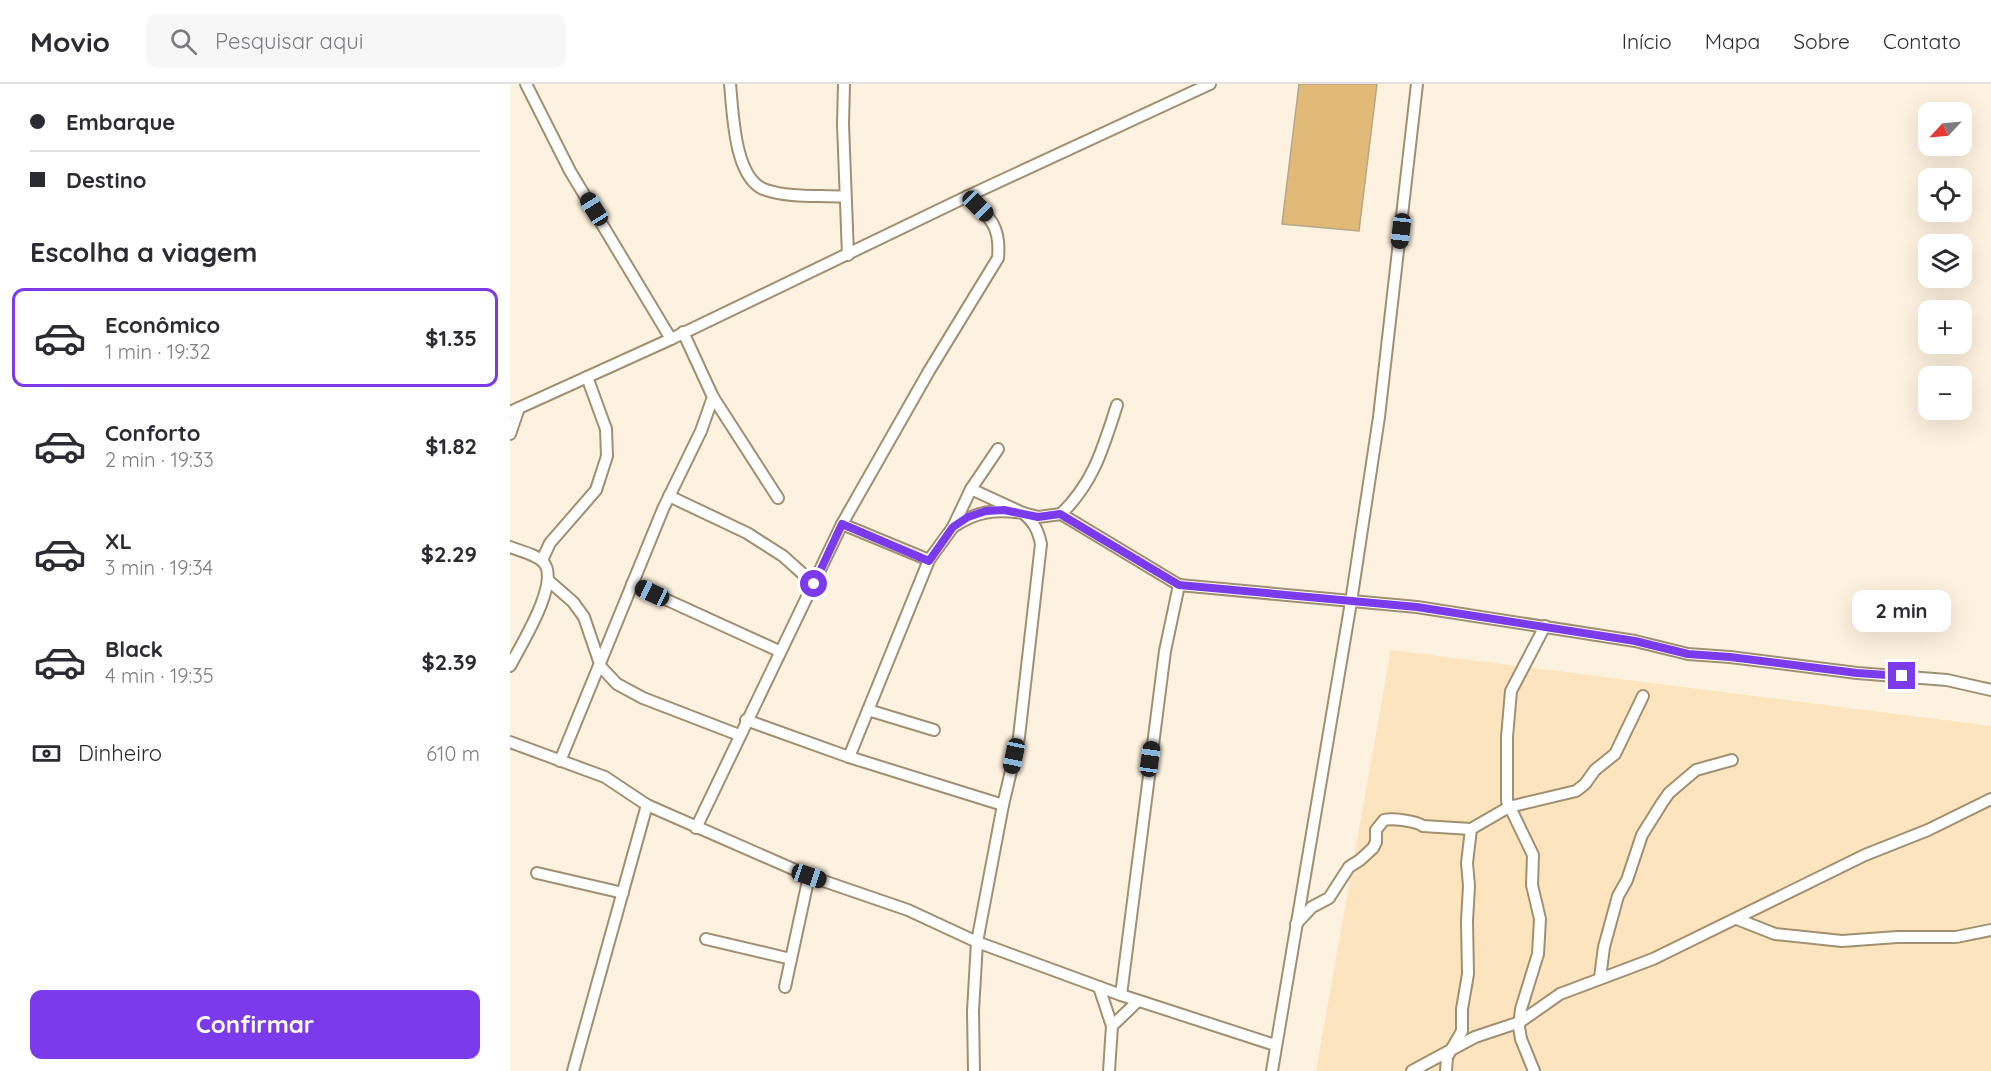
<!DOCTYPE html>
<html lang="pt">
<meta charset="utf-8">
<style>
body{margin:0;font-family:Quicksand,sans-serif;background:#f7f7f7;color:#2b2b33;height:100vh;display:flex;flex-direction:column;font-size:22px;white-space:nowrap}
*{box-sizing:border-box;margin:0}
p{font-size:20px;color:#7c7c81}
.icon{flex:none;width:33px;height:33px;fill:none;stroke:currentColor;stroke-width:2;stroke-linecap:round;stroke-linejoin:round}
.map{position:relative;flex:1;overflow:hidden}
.panel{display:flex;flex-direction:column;background:#fff;width:510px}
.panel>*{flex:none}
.guide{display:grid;align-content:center;height:132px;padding:0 30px;background:#fff}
.needle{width:39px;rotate:244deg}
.fabs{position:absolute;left:1408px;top:18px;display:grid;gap:12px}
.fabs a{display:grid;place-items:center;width:54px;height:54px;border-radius:12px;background:#fff;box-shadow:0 6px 24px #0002;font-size:30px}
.end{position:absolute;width:27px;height:27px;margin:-14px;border:8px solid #7c3aed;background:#fff;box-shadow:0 0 0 3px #fff}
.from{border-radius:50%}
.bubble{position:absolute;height:42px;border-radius:12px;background:#fff;box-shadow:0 6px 24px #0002;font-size:20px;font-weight:700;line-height:42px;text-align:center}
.car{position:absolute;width:18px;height:36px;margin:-18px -9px;border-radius:8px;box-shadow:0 0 4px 2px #0007;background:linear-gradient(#222 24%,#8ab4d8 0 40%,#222 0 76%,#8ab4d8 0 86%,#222 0)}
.guide b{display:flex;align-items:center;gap:21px;height:57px;font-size:22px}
.guide b+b{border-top:2px solid #e1e1e2}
.guide i{width:15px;height:15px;background:#2b2b33}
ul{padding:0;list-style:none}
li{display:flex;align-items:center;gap:18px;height:99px;margin:0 12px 9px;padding:0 18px;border:3px solid transparent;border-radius:12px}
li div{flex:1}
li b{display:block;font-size:22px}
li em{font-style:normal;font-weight:700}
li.active{border-color:#7c3aed}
li>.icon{width:54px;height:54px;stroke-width:1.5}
h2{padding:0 30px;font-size:27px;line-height:72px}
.pay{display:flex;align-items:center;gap:15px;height:66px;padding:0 30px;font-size:22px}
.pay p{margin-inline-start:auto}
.action{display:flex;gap:12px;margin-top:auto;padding:12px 30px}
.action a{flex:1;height:69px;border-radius:12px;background:#7c3aed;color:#fff;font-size:24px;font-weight:700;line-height:69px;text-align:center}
header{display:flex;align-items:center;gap:36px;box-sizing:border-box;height:84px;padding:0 30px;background:#fff;border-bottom:2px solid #e1e1e2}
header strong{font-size:28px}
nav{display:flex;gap:33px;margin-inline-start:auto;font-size:21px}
.search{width:420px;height:54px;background:#f7f7f7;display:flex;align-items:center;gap:15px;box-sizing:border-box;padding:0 21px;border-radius:12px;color:#7c7c81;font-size:22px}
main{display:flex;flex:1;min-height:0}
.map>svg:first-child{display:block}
</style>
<header>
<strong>Movio</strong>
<div class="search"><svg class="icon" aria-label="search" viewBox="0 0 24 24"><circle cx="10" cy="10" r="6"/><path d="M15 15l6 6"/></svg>Pesquisar aqui</div>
<nav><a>Início</a><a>Mapa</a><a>Sobre</a><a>Contato</a></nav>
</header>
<main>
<section class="panel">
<div class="guide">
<b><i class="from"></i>Embarque</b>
<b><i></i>Destino</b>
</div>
<h2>Escolha a viagem</h2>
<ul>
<li class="active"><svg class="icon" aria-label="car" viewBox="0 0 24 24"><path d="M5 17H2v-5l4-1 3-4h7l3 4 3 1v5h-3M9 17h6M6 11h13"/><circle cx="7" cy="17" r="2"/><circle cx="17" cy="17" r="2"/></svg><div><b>Econômico</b><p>1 min · 19:32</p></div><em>$1.35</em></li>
<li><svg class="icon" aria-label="car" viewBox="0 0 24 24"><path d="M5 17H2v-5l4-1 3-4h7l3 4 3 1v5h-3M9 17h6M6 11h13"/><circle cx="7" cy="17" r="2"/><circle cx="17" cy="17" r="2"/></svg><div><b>Conforto</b><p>2 min · 19:33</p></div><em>$1.82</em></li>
<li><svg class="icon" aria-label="car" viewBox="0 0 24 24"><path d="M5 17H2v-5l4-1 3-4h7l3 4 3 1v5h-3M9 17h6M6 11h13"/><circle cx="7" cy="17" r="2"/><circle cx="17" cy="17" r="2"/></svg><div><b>XL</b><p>3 min · 19:34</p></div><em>$2.29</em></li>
<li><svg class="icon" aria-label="car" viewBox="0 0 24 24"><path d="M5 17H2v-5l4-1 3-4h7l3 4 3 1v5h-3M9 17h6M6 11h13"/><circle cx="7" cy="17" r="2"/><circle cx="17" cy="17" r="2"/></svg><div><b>Black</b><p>4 min · 19:35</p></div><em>$2.39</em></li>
</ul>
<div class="pay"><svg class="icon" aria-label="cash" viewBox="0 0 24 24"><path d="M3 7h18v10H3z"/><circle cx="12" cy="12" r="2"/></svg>Dinheiro<p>610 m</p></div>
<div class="action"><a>Confirmar</a></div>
</section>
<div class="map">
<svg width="1481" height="987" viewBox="0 0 1481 987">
<rect width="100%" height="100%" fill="#fdf2df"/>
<path fill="#fce5be" d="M 881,566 L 1481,642 L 1481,987 L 806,987 Z"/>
<path fill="#e0ba76" stroke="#b7a688" stroke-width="1.5" d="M 789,0 L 867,0 L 849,147 L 772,140 Z"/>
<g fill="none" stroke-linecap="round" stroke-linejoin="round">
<defs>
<g id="street">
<path d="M 16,0 L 60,87 L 161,255"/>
<path d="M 220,0 C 223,29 224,96 256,106 C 280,114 310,111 335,113"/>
<path d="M 334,0 L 333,40 L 338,171"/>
<path d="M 173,248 L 203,313 L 268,414"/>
<path d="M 0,328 L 161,255 L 458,112 L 700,0"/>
<path d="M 0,350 L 9,324"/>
<path d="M 461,405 L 513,429 L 528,433 L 551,430 L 669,501 L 907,523 L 1125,557 L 1178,570 L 1220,573 L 1347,589 L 1437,596 L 1481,606"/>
<path d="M 159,412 L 237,449 L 273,472 L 304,500"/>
<path d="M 551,430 C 584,398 593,364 607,321"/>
<path d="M 332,440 L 419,476"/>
<path d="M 443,443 C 466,427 486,425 513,429 C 524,438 528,446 531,460 L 509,653 L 493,721 L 467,858 L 463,927 L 464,987"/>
<path d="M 0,463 C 10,467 28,471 34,479 C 50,499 11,561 0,582"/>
<path d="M 32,476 L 40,459 L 86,406 L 97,372 L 96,345 L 77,293"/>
<path d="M 39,497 L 63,518 L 74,533 L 91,583 L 107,600 L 133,614 L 229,651"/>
<path d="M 122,500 L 269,567"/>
<path d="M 358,626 L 424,646"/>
<path d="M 236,636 L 339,673 L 493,721"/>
<path d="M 0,658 L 95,693 L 137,721 L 299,792 L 398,826 L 467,858 L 611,911 L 765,961"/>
<path d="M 339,673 L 419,476 L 443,443 L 461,405 L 488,365"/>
<path d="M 50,677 L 153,425 L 191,347 L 203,313"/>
<path d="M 186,744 L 332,440 L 419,287 L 488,174 C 491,141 479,133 458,112"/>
<path d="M 27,789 L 113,809"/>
<path d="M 1227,835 L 1265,850 L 1332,857 L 1387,853 L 1446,853 L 1481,846"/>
<path d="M 786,840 L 802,823 L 819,814 L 839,783 L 850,776 L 863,764 L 866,758 L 866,746 L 874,736 C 883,734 906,737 913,742 L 961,745"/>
<path d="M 196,855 L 281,875"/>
<path d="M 1090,894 L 1094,863 L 1108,812 L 1117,796 L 1132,751 L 1152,719 L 1159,709 L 1186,686 L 1222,676"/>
<path d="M 275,903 L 299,792"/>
<path d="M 589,903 L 602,942 L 599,987"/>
<path d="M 611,911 L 655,567 L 669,501"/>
<path d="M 602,942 L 628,917"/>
<path d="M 63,987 L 137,721"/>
<path d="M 762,987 L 841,518 L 869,333 L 907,0"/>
<path d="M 902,987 L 965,953 L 1010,938 L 1050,910 L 1143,875 L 1355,771 L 1418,746 L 1481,715"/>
<path d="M 936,987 L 937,973 L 952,947 L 952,925 L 958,890 L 957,837 L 959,802 L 957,779 L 961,745 L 999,723 L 1066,707 L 1075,700 L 1085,686 L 1105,670 L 1133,612"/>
<path d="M 1024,987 L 1011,955 L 1009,943 L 1011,925 L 1028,870 L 1030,835 L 1022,801 L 1023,771 L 997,717 L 997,653 L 1001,607 L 1035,542"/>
</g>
</defs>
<use href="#street" stroke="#a08f71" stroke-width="14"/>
<use href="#street" stroke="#fff" stroke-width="10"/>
</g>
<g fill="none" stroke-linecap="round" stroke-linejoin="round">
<path stroke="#7c3aed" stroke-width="8" d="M 304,500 L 332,440 L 419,477 L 443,443 L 458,433 L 476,427 L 494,426 L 528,433 L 550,430 L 669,501 L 907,523 L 1125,557 L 1178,570 L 1220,573 L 1347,589 L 1392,592"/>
</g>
</svg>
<div class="fabs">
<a><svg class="needle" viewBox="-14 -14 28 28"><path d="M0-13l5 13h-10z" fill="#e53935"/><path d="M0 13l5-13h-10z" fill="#7c7c81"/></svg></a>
<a><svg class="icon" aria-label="locate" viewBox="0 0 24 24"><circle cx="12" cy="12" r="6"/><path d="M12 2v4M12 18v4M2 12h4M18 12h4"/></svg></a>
<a><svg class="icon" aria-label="layers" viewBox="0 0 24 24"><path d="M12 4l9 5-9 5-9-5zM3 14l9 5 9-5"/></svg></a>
<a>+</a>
<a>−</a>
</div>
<i class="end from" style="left:304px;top:500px"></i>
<i class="end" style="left:1392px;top:592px"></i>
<div class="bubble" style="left:1342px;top:506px;width:99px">2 min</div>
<i class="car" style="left:468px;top:122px;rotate:135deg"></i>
<i class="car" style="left:84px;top:125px;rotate:328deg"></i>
<i class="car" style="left:891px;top:147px;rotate:187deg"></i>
<i class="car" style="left:142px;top:509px;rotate:295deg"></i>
<i class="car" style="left:504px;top:672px;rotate:192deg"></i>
<i class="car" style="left:640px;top:675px;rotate:8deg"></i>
<i class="car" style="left:299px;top:792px;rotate:109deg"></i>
</div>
</main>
